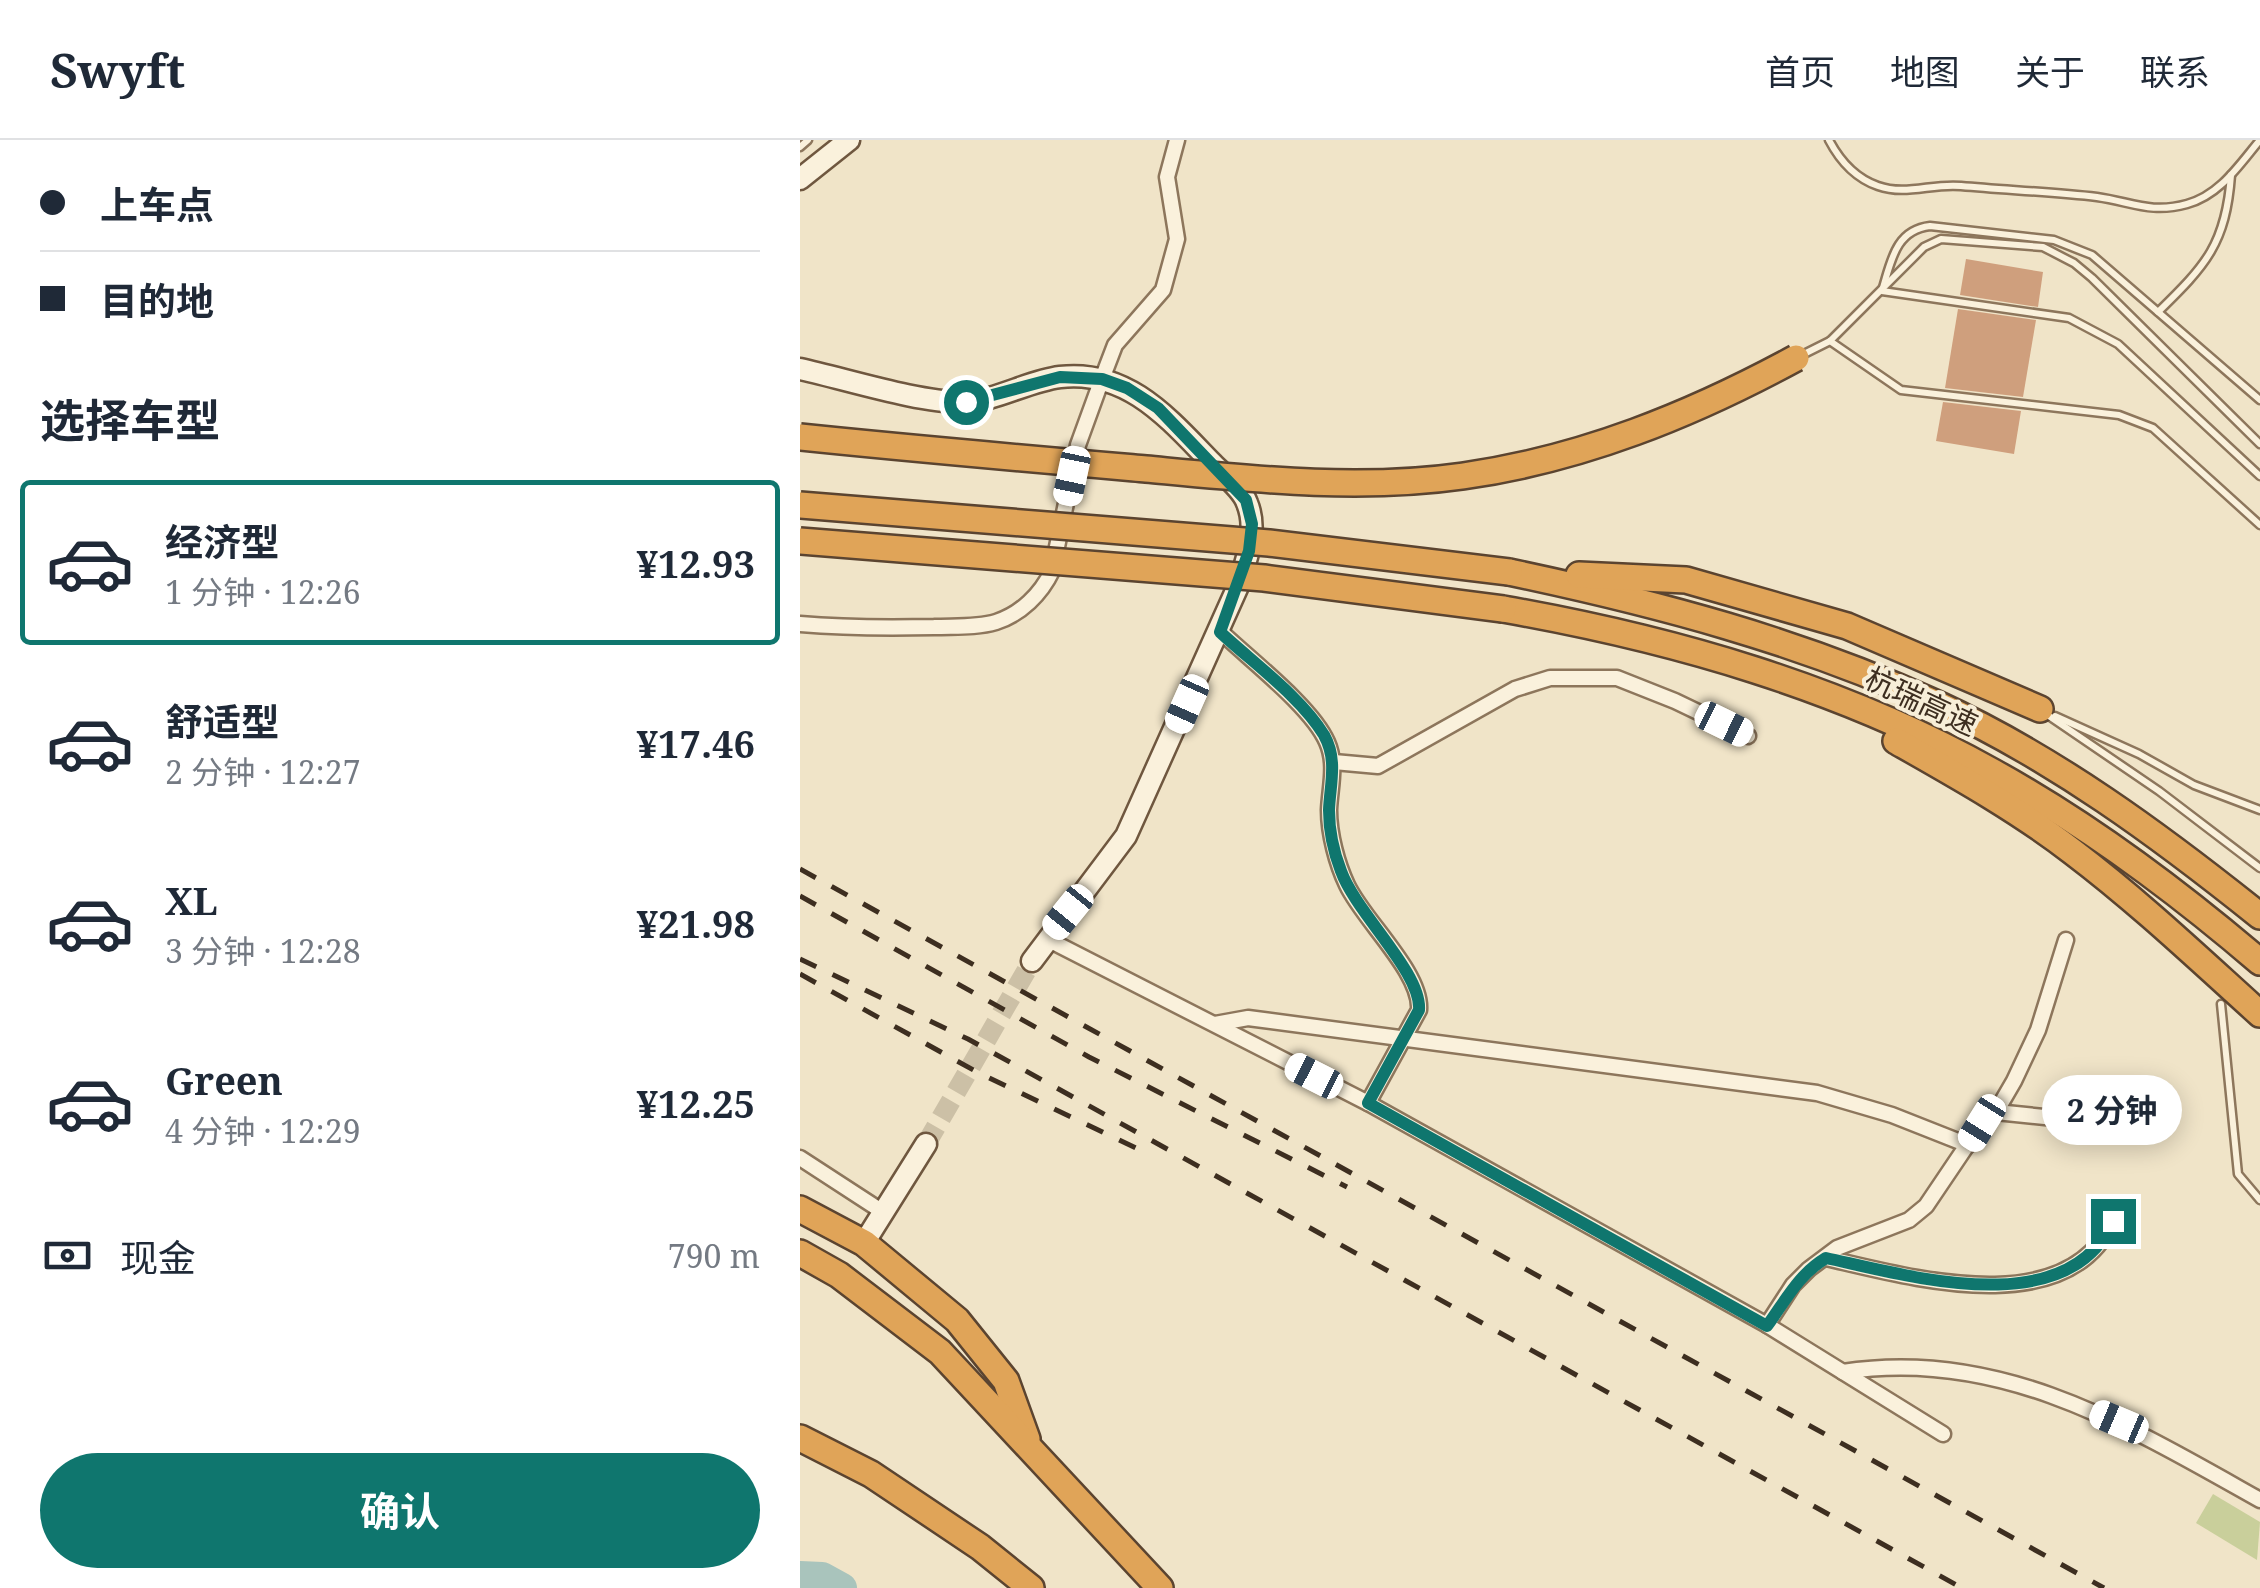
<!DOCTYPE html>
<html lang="zh">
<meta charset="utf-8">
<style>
body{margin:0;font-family:"Noto Serif","Noto Sans SC",serif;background:#f2f2f3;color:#1f2937;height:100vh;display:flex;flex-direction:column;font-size:38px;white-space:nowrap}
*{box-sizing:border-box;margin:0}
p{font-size:32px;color:#747a83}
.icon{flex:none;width:55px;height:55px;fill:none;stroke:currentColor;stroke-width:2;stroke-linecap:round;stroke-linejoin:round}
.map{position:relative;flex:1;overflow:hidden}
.panel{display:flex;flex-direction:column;background:#fff;width:800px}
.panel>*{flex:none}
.banner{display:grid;align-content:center;height:220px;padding:0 40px;background:#fff}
.end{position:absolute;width:45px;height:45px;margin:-22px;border:12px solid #0f766e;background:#fff;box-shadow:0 0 0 5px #fff}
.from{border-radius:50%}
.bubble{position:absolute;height:70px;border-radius:35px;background:#fff;box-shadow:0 5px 25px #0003;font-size:32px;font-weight:700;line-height:70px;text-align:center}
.car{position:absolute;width:30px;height:60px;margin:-30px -15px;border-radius:12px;box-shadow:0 0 8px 2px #0007;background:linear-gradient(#fff 24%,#345 0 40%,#fff 0 76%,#345 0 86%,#fff 0)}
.banner b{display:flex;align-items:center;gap:35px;height:95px;font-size:38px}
.banner b+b{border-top:2px solid #e0e1e3}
.banner i{width:25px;height:25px;background:#1f2937}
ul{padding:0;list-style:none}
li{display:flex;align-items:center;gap:30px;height:165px;margin:0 20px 15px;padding:0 20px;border:5px solid transparent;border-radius:10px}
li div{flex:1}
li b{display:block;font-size:38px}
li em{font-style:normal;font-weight:700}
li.on{border-color:#0f766e}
li>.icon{width:90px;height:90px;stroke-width:1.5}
h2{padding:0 40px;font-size:45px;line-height:120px}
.pay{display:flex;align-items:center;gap:25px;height:110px;padding:0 40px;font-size:38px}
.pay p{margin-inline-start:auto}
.cta{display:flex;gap:20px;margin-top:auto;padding:20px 40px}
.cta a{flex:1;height:115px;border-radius:60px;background:#0f766e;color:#fff;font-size:40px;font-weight:700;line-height:115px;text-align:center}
header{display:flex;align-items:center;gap:60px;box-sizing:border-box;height:140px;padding:0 50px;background:#fff;border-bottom:2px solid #e0e1e3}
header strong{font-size:48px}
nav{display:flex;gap:55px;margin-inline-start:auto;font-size:35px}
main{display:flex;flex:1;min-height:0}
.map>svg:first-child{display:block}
</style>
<header>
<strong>Swyft</strong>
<nav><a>首页</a><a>地图</a><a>关于</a><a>联系</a></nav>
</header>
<main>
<section class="panel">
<div class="banner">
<b><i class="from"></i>上车点</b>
<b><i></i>目的地</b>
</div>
<h2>选择车型</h2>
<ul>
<li class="on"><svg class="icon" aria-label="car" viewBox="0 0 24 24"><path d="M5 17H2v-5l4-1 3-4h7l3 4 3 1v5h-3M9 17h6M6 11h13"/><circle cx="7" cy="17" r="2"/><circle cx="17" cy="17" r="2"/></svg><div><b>经济型</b><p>1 分钟 · 12:26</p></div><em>¥12.93</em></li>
<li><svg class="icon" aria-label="car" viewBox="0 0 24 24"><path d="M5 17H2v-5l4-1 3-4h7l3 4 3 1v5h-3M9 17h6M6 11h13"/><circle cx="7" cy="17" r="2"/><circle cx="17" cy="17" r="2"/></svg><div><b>舒适型</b><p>2 分钟 · 12:27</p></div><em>¥17.46</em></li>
<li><svg class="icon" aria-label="car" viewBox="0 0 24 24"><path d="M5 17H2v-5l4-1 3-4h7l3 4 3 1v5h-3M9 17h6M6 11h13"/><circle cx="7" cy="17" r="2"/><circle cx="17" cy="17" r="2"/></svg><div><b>XL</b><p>3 分钟 · 12:28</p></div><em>¥21.98</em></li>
<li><svg class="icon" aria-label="car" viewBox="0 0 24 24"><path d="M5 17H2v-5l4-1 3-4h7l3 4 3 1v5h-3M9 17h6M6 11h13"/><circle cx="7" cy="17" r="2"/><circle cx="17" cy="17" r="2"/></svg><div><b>Green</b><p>4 分钟 · 12:29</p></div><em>¥12.25</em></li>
</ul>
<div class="pay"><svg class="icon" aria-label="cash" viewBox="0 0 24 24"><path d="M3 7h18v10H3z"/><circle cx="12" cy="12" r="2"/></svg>现金<p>790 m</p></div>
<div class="cta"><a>确认</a></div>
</section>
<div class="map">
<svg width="1460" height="1448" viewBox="0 0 1460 1448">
<rect width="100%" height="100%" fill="#f0e4c8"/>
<path fill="#c9cf9b" d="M 1413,1354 L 1460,1382 L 1457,1420 L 1396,1383 Z"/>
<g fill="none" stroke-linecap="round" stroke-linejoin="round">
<path stroke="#a9c4bc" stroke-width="30" d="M 0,1436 L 22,1437 L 42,1448"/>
</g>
<g fill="#cf9f7d">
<path d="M 1166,119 L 1243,132 L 1238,167 L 1160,155 Z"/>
<path d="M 1158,169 L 1236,180 L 1223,257 L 1145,248 Z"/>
<path d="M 1143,262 L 1221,271 L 1214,314 L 1136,301 Z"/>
</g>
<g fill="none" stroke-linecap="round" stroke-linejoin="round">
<path stroke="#ccc0a6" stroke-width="20" stroke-dasharray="20 10" stroke-linecap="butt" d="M 126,1004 L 232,821"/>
<defs>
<g id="lane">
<path d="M 1029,0 C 1040,21 1055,38 1078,46 C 1106,56 1132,43 1161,46 C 1206,50 1252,52 1297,57 C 1332,62 1351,74 1387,64 C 1420,55 1439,25 1460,0"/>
<path d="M 0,7 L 8,0"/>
<path d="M 1358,172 C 1406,125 1426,104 1431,35"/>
<path d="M 1030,201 L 1101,250 L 1319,275 L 1353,288 L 1460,385"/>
<path d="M 1002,215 L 1030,201 L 1124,107 L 1141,99 L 1243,107 L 1274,123 L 1292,138 L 1460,304"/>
<path d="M 1460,260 L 1292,115 L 1254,100 L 1130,86 C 1095,90 1091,122 1082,151 L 1269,178 L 1318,204 L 1460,336"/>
<path d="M 1246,574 L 1359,651 L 1460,728"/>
<path d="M 1255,576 L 1339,614 L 1394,645 L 1460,670"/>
<path d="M 1421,864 L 1438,1034 L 1460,1060"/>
</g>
<g id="street">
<path d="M 0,484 C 45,488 89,488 134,487 C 154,486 176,488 196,482 C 221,474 241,454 252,431 L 278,305 L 302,239 L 315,205 L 363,150 L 377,99 L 367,37 L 377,0"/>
<path d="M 420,491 C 449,519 512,567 527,602 C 537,624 530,647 529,670 C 529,694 537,724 547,745 C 564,781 622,833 619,870 L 568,963"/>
<path d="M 534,622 L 578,626 L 715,549 L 750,538 L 817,538 L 875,561 L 948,596"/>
<path d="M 247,799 L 568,963 L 967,1185 L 1143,1294"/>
<path d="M 415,884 L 448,878 L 1017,953 L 1092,975 L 1168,1005"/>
<path d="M 1196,972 L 1264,979"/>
<path d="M 0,1018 L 83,1072"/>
<path d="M 1026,1118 C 1109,1137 1267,1183 1313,1081"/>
<path d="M 967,1185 L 993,1145 L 1009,1129 L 1037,1108 L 1109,1080 L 1126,1066 L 1182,983 L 1196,972 L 1214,941 L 1238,890 L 1266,800"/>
<path d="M 1043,1232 C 1199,1207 1330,1287 1460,1360"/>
</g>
<g id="secondary">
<path d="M 0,39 L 49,0"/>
<path d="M 0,229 C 46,239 120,263 164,262 C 196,261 228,241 260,237 C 328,229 369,279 412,323 C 422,334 442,348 447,363 C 458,389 447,418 439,444 L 326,696 L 232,821"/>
<path d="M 64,1103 L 126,1004"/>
</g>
<g id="highway">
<path d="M 709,432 C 856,463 1000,501 1137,564 C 1254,618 1359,695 1460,776"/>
<path d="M 779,435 L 886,440 L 1047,486 L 1240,569"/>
<path d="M 703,469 C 873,499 1041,547 1193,632 C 1289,685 1377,751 1460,822"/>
<path d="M 1096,601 C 1156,635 1217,669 1273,712 C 1339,762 1399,819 1460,874"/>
<path d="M 0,1069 L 64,1103 L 157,1180 L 206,1241 L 227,1299"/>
<path d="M 0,1113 L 39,1135 L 140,1212 L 360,1448"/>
<path d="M 0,1298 L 71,1334 L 180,1407 L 231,1448"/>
</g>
</defs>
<use href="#lane" stroke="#8d765c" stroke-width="11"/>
<use href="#street" stroke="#8d765c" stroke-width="19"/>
<use href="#secondary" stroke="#6f573f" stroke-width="25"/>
<use href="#highway" stroke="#5b4430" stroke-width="30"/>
<use href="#lane" stroke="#faf1dc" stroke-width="6"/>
<use href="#street" stroke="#faf1dc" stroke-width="14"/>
<use href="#secondary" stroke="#faf1dc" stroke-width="20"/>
<use href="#highway" stroke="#e0a458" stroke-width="25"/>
<g stroke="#3d2e20" stroke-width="5" stroke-dasharray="18 18" stroke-linecap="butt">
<path d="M 0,729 L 1304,1448"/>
<path d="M 0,756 L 289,917 L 547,1047"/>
<path d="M 0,819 L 168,899 L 1162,1448"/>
<path d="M 0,834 L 177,932 L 342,1011"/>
</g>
<defs>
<g id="highway-bridge">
<path d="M 0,297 C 115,309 231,319 346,329 C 451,339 558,351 663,336 C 782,319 891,275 996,218"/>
<path d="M 0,365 L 469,403 L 709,432"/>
<path d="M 0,401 L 464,438 L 703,469"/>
</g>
</defs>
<use href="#highway-bridge" stroke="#5b4430" stroke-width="30" stroke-linecap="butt"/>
<use href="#highway-bridge" stroke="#e0a458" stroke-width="25"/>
</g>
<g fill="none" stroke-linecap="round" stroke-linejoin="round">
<path stroke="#0f766e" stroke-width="12" d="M 166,262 L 260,237 L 302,239 L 327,248 L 358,268 L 446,360 L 452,384 L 449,411 L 420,492 C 452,522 501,557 524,595 C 538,620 530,644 529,670 C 529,690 534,713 541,731 C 556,773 622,833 619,870 L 568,963 L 967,1186 C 986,1160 998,1135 1026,1118 C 1109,1136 1268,1183 1313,1081"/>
</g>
<g text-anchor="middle" stroke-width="8" stroke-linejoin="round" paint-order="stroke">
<g font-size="30" fill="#3d2e20" stroke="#f7eed8">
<text transform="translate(1121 562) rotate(25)" y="10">杭瑞高速</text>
</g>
</g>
</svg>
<i class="end from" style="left:166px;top:262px"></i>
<i class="end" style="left:1313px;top:1081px"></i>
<div class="bubble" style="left:1242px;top:935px;width:140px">2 分钟</div>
<i class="car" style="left:272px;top:336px;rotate:192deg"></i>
<i class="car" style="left:387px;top:564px;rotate:204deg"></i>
<i class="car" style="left:924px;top:584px;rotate:116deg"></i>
<i class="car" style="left:268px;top:772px;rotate:219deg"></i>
<i class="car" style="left:514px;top:936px;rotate:297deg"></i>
<i class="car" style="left:1182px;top:983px;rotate:212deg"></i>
<i class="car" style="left:1319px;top:1282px;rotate:293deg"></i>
</div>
</main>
